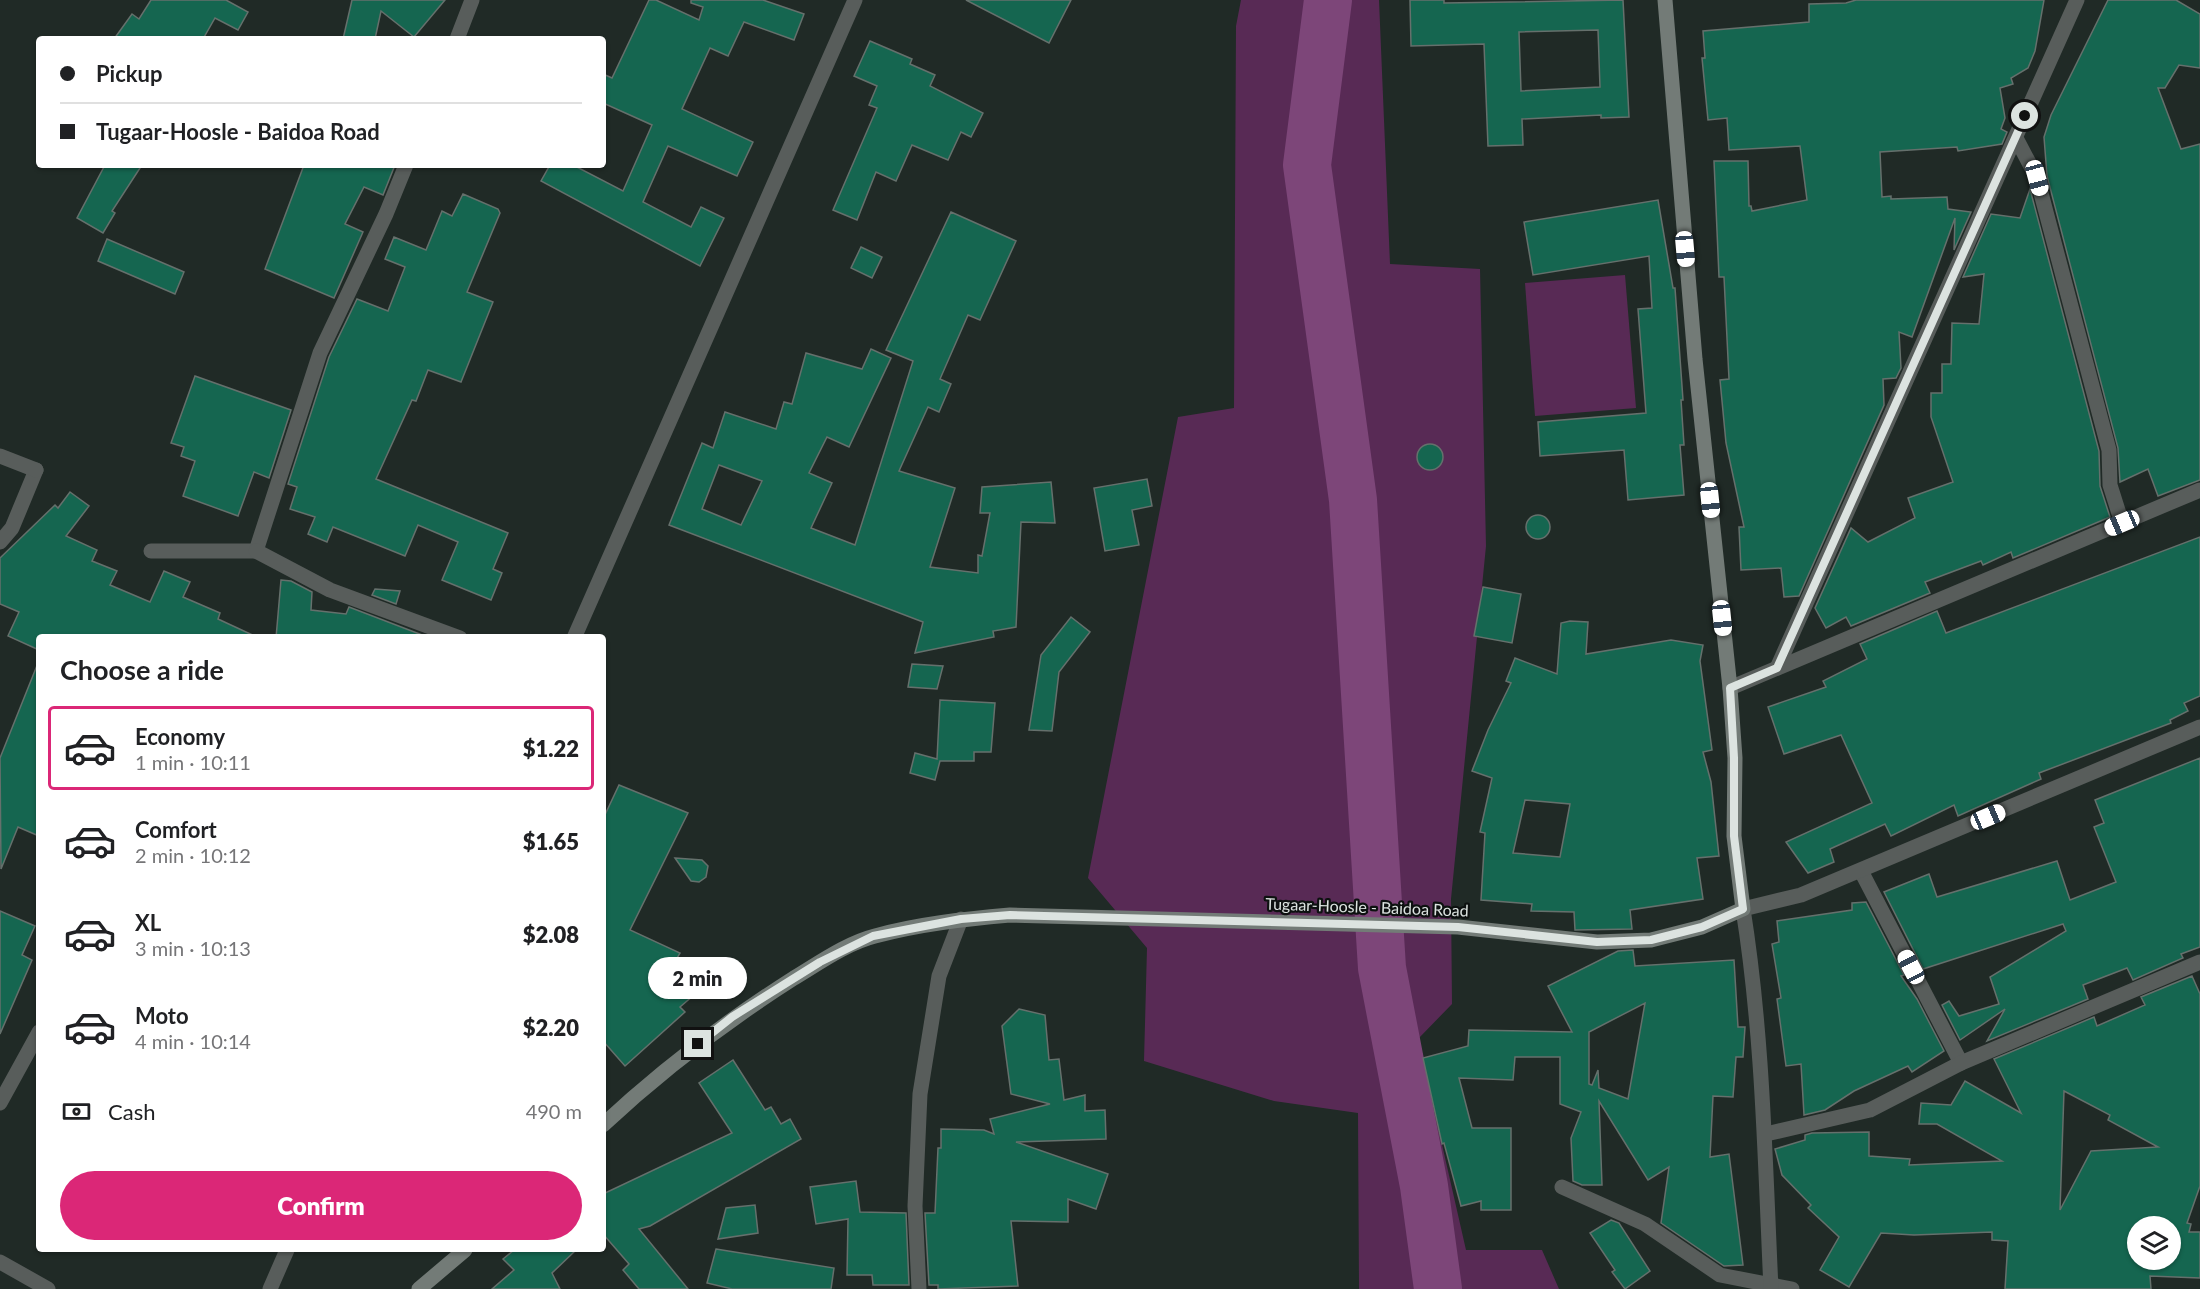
<!DOCTYPE html>
<meta charset="utf-8">
<style>
body{margin:0;font-family:Lato,sans-serif;background:#f2f2f2;color:#202124;height:100vh;display:flex;flex-direction:column;font-size:22px;white-space:nowrap}
*{box-sizing:border-box;margin:0}
p{font-size:20px;color:#757577}
.icon{flex:none;width:33px;height:33px;fill:none;stroke:currentColor;stroke-width:2;stroke-linecap:round;stroke-linejoin:round}
.map{position:relative;flex:1;overflow:hidden}
.panel{position:absolute;left:36px;top:634px;width:570px;height:618px;display:flex;flex-direction:column;background:#fff;border-radius:6px;box-shadow:0 2px 4px #0004}
.panel>*{flex:none}
.hud{position:absolute;left:36px;top:36px;width:570px;height:132px;border-radius:6px;box-shadow:0 2px 4px #0004;display:grid;align-content:center;height:132px;padding:0 24px;background:#fff}
.tools{position:absolute;left:2127px;top:1216px;display:grid;gap:12px}
.tools a{display:grid;place-items:center;width:54px;height:54px;border-radius:50%;background:#fff;box-shadow:0 2px 4px #0004;font-size:30px}
.end{position:absolute;width:27px;height:27px;margin:-14px;border:8px solid #dce3e0;background:#111;box-shadow:0 0 0 3px #111}
.from{border-radius:50%}
.bubble{position:absolute;height:42px;border-radius:21px;background:#fff;box-shadow:0 2px 4px #0004;font-size:20px;font-weight:800;line-height:42px;text-align:center}
.car{position:absolute;width:18px;height:36px;margin:-18px -9px;border-radius:8px;box-shadow:0 0 4px 2px #0007;background:linear-gradient(#fff 24%,#345 0 40%,#fff 0 76%,#345 0 86%,#fff 0)}
.hud b{display:flex;align-items:center;gap:21px;height:57px;font-size:22px}
.hud b+b{border-top:2px solid #e0e0e0}
.hud i{width:15px;height:15px;background:#202124}
ul{padding:0;list-style:none}
li{display:flex;align-items:center;gap:18px;height:84px;margin:0 12px 9px;padding:0 12px;border:3px solid transparent;border-radius:6px}
li div{flex:1}
li b{display:block;font-size:22px}
li em{font-style:normal;font-weight:800}
li.active{border-color:#db2777}
li>.icon{width:54px;height:54px;stroke-width:1.5}
h2{padding:0 24px;font-size:27px;line-height:72px}
.pay{display:flex;align-items:center;gap:15px;height:66px;padding:0 24px;font-size:22px}
.pay p{margin-inline-start:auto}
.button{display:flex;gap:12px;margin-top:auto;padding:12px 24px}
.button a{flex:1;height:69px;border-radius:36px;background:#db2777;color:#fff;font-size:24px;font-weight:800;line-height:69px;text-align:center}
.map>svg:first-child{display:block}
</style>
<div class="map">
<svg width="2200" height="1289" viewBox="0 0 2200 1289">
<rect width="100%" height="100%" fill="#202a26"/>
<g fill="#582a55">
<path d="M 1241,0 L 1379,0 L 1390,264 L 1480,269 L 1486,546 L 1451,899 L 1452,1004 L 1418,1039 L 1466,1250 L 1542,1250 L 1559,1289 L 1359,1289 L 1358,1113 L 1274,1101 L 1144,1061 L 1147,948 L 1088,878 L 1178,417 L 1234,408 L 1236,26 Z"/>
<path d="M 1625,275 L 1636,408 L 1535,416 L 1525,283 Z"/>
</g>
<g fill="none" stroke-linecap="round" stroke-linejoin="round">
<path stroke="#7d4679" stroke-width="48" d="M 1328,0 L 1307,165 L 1353,500 L 1382,968 L 1424,1186 L 1438,1289"/>
</g>
<g fill="#156650" stroke="#65706c" stroke-width="1.5" fill-rule="evenodd">
<path d="M 151,0 L 226,0 L 248,12 L 238,30 L 215,18 L 203,39 L 114,39 L 132,14 L 139,19 Z"/>
<path d="M 352,0 L 445,0 L 414,37 L 381,11 L 375,39 L 343,39 Z"/>
<path d="M 649,0 L 656,0 L 699,20 L 703,7 L 691,3 L 691,0 L 763,0 L 804,14 L 794,40 L 744,22 L 728,56 L 710,48 L 682,109 L 753,142 L 737,176 L 668,146 L 643,202 L 691,227 L 701,207 L 724,218 L 700,266 L 541,181 L 550,165 L 573,165 L 623,191 L 652,125 L 603,103 L 603,74 L 612,78 Z"/>
<path d="M 966,0 L 1071,0 L 1049,43 Z"/>
<path d="M 1410,0 L 1444,0 L 1444,3 L 1623,0 L 1629,117 L 1601,118 L 1601,115 L 1522,119 L 1523,145 L 1488,146 L 1484,44 L 1411,46 ZM 1598,30 L 1600,87 L 1521,91 L 1519,32 Z"/>
<path d="M 1856,0 L 2044,0 L 2035,51 L 2028,68 L 2011,78 L 2013,84 L 2000,88 L 2005,118 L 2001,129 L 2007,132 L 2002,144 L 1958,151 L 1957,147 L 1880,152 L 1882,197 L 1891,196 L 1891,199 L 1947,197 L 1948,209 L 1971,212 L 1954,250 L 1955,218 L 1912,337 L 1899,332 L 1901,368 L 1896,378 L 1883,379 L 1884,405 L 1799,596 L 1784,597 L 1781,568 L 1741,570 L 1739,527 L 1744,527 L 1726,443 L 1720,380 L 1729,379 L 1724,277 L 1719,277 L 1714,161 L 1748,161 L 1749,206 L 1751,206 L 1752,211 L 1807,200 L 1800,146 L 1729,150 L 1727,118 L 1708,120 L 1702,58 L 1705,58 L 1703,31 L 1809,22 L 1809,4 L 1846,3 Z"/>
<path d="M 2108,0 L 2176,0 L 2200,14 L 2200,68 L 2179,65 L 2165,88 L 2158,88 L 2181,149 L 2200,144 L 2200,480 L 2158,496 L 2148,469 L 2120,482 L 2118,448 L 2047,176 L 2044,137 L 2051,115 Z"/>
<path d="M 870,41 L 912,59 L 910,64 L 935,75 L 930,86 L 983,113 L 971,137 L 961,132 L 948,160 L 912,145 L 896,181 L 876,172 L 857,220 L 833,210 L 877,108 L 869,105 L 877,86 L 854,76 Z"/>
<path d="M 105,165 L 142,165 L 112,211 L 115,213 L 103,233 L 77,218 Z"/>
<path d="M 304,165 L 395,165 L 383,195 L 364,187 L 345,224 L 363,232 L 334,298 L 265,269 Z"/>
<path d="M 2030,189 L 2099,451 L 2100,486 L 2110,517 L 2013,558 L 2011,552 L 1983,565 L 1981,561 L 1925,582 L 1930,593 L 1851,626 L 1846,617 L 1826,628 L 1815,608 L 1851,528 L 1868,542 L 1915,518 L 1908,498 L 1953,482 L 1931,417 L 1931,393 L 1942,393 L 1942,364 L 1951,364 L 1952,323 L 1979,324 L 1984,274 L 1963,277 L 1991,214 L 2020,218 Z"/>
<path d="M 463,194 L 498,209 L 500,213 L 467,292 L 493,302 L 461,382 L 428,370 L 416,401 L 412,400 L 376,479 L 508,533 L 493,569 L 502,573 L 491,600 L 442,580 L 458,542 L 418,525 L 405,556 L 333,527 L 327,542 L 308,534 L 315,517 L 290,509 L 297,487 L 288,484 L 329,357 L 357,299 L 388,311 L 405,267 L 385,259 L 394,237 L 426,250 L 442,211 L 452,216 Z"/>
<path d="M 1658,200 L 1673,288 L 1675,288 L 1683,400 L 1681,400 L 1684,445 L 1680,445 L 1684,495 L 1628,500 L 1624,450 L 1540,456 L 1538,422 L 1646,413 L 1638,309 L 1652,308 L 1649,256 L 1533,275 L 1524,222 Z"/>
<path d="M 951,212 L 1016,241 L 980,320 L 968,315 L 940,379 L 951,384 L 939,412 L 928,407 L 899,471 L 955,488 L 930,567 L 978,573 L 978,555 L 982,556 L 990,513 L 980,513 L 982,487 L 1051,482 L 1055,523 L 1021,522 L 1016,627 L 993,631 L 994,637 L 915,653 L 923,622 L 669,525 L 702,443 L 713,448 L 725,412 L 776,429 L 784,402 L 792,404 L 806,353 L 862,369 L 871,349 L 891,358 L 849,447 L 827,437 L 809,473 L 832,483 L 811,528 L 855,545 L 913,361 L 886,350 ZM 719,465 L 762,481 L 741,525 L 702,509 Z"/>
<path d="M 107,239 L 184,272 L 175,294 L 98,261 Z"/>
<path d="M 861,247 L 882,257 L 872,278 L 851,268 Z"/>
<path d="M 195,376 L 291,410 L 269,478 L 254,472 L 238,516 L 183,496 L 195,461 L 181,456 L 184,447 L 171,443 Z"/>
<circle cx="1430" cy="457" r="13"/>
<path d="M 1147,479 L 1152,506 L 1132,510 L 1139,545 L 1105,551 L 1094,488 Z"/>
<path d="M 70,492 L 89,506 L 66,536 L 97,550 L 92,561 L 117,571 L 110,585 L 150,602 L 164,571 L 190,582 L 183,597 L 220,613 L 218,619 L 259,638 L 39,638 L 39,650 L 8,636 L 19,612 L 0,604 L 0,558 L 55,505 L 58,508 Z"/>
<circle cx="1538" cy="527" r="12"/>
<path d="M 2200,537 L 2200,696 L 2184,703 L 2188,711 L 2170,720 L 2171,723 L 2039,773 L 2041,779 L 1958,816 L 1954,805 L 1891,836 L 1885,824 L 1830,849 L 1834,862 L 1808,873 L 1786,842 L 1872,803 L 1841,735 L 1784,754 L 1768,707 L 1826,687 L 1823,681 L 1867,659 L 1860,644 L 1937,611 L 1946,633 Z"/>
<path d="M 281,580 L 291,581 L 312,592 L 311,610 L 346,614 L 349,607 L 430,638 L 276,638 Z"/>
<path d="M 1483,587 L 1521,594 L 1512,643 L 1474,636 Z"/>
<path d="M 375,589 L 400,591 L 396,604 L 372,595 Z"/>
<path d="M 1071,617 L 1090,632 L 1059,672 L 1052,731 L 1029,730 L 1041,655 Z"/>
<path d="M 1570,621 L 1588,622 L 1586,654 L 1671,640 L 1703,645 L 1700,661 L 1712,750 L 1703,752 L 1711,782 L 1719,856 L 1697,858 L 1703,899 L 1630,910 L 1632,929 L 1575,930 L 1574,912 L 1531,911 L 1532,904 L 1481,900 L 1485,833 L 1480,832 L 1492,778 L 1472,771 L 1488,730 L 1511,683 L 1506,681 L 1515,658 L 1557,674 L 1561,623 ZM 1525,800 L 1570,804 L 1560,857 L 1513,853 Z"/>
<path d="M 38,663 L 39,836 L 18,827 L 1,869 L 0,758 Z"/>
<path d="M 912,664 L 943,666 L 937,689 L 908,687 Z"/>
<path d="M 940,700 L 995,703 L 991,752 L 974,752 L 974,761 L 940,761 L 935,780 L 910,773 L 915,753 L 937,759 Z"/>
<path d="M 2200,758 L 2200,947 L 2181,954 L 2183,958 L 2133,980 L 2127,968 L 2083,985 L 2088,999 L 1987,1041 L 2005,1009 L 1960,1040 L 1942,1005 L 1949,1001 L 1959,1016 L 1999,1004 L 1990,977 L 2066,931 L 2063,924 L 1923,969 L 1884,892 L 1929,874 L 1937,897 L 2057,861 L 2070,900 L 2116,882 L 2094,827 L 2104,823 L 2095,800 Z"/>
<path d="M 619,785 L 688,813 L 630,930 L 680,953 L 676,960 L 701,989 L 680,1007 L 685,1012 L 625,1066 L 603,1041 L 603,819 Z"/>
<path d="M 675,858 L 702,860 L 708,866 L 706,877 L 699,882 L 691,881 Z"/>
<path d="M 1866,902 L 1904,975 L 1901,976 L 1917,999 L 1944,1051 L 1912,1072 L 1908,1066 L 1854,1091 L 1825,1110 L 1804,1115 L 1801,1064 L 1786,1066 L 1777,999 L 1781,998 L 1772,944 L 1779,942 L 1777,921 L 1852,910 L 1852,903 Z"/>
<path d="M 0,911 L 35,926 L 22,955 L 32,960 L 0,1034 Z"/>
<path d="M 1633,950 L 1635,966 L 1734,960 L 1738,1027 L 1745,1027 L 1743,1057 L 1736,1057 L 1733,1097 L 1713,1096 L 1710,1157 L 1729,1154 L 1743,1265 L 1724,1266 L 1661,1223 L 1669,1167 L 1648,1180 L 1599,1101 L 1602,1185 L 1582,1185 L 1573,1181 L 1571,1138 L 1581,1112 L 1560,1104 L 1560,1057 L 1515,1057 L 1513,1080 L 1459,1078 L 1472,1128 L 1511,1128 L 1511,1210 L 1481,1210 L 1481,1201 L 1461,1206 L 1444,1143 L 1442,1144 L 1423,1058 L 1468,1046 L 1469,1030 L 1572,1032 L 1548,986 L 1618,951 ZM 1645,1003 L 1628,1099 L 1599,1088 L 1598,1070 L 1592,1085 L 1589,1084 L 1589,1032 Z"/>
<path d="M 2192,976 L 2200,994 L 2200,1186 L 2187,1223 L 2191,1224 L 2189,1232 L 2200,1232 L 2200,1278 L 2150,1276 L 2151,1289 L 2005,1289 L 2008,1241 L 1992,1240 L 1992,1232 L 1914,1235 L 1881,1233 L 1849,1287 L 1820,1270 L 1839,1237 L 1808,1208 L 1811,1205 L 1782,1175 L 1775,1149 L 1805,1140 L 1805,1135 L 1812,1133 L 1869,1132 L 1869,1156 L 1910,1159 L 1909,1165 L 2002,1161 L 1937,1124 L 1919,1124 L 1921,1103 L 1951,1105 L 1965,1081 L 2021,1113 L 1994,1059 L 2094,1017 L 2097,1026 L 2145,1005 L 2141,997 ZM 2064,1091 L 2110,1115 L 2108,1120 L 2158,1147 L 2091,1151 L 2060,1210 ZM 2138,1227 L 2170,1227 L 2170,1260 L 2138,1260 Z"/>
<path d="M 1019,1009 L 1045,1015 L 1049,1060 L 1059,1059 L 1064,1100 L 1085,1095 L 1085,1111 L 1105,1110 L 1106,1139 L 1016,1142 L 1108,1174 L 1096,1209 L 1068,1199 L 1068,1222 L 1011,1221 L 1018,1286 L 938,1289 L 938,1285 L 929,1285 L 925,1213 L 935,1213 L 938,1148 L 941,1148 L 941,1129 L 984,1130 L 994,1134 L 990,1119 L 1050,1104 L 1011,1094 L 1002,1026 Z"/>
<path d="M 733,1060 L 765,1110 L 771,1107 L 781,1124 L 790,1119 L 801,1139 L 650,1226 L 639,1229 L 688,1289 L 639,1289 L 623,1270 L 629,1264 L 603,1234 L 603,1194 L 732,1133 L 699,1083 Z"/>
<path d="M 856,1181 L 860,1212 L 906,1213 L 909,1285 L 873,1285 L 872,1275 L 847,1275 L 848,1219 L 816,1224 L 810,1187 Z"/>
<path d="M 755,1205 L 758,1233 L 718,1239 L 726,1208 Z"/>
<path d="M 1611,1220 L 1619,1223 L 1650,1271 L 1625,1289 L 1612,1272 L 1615,1270 L 1590,1233 Z"/>
<path d="M 716,1249 L 834,1268 L 831,1289 L 732,1289 L 707,1283 Z"/>
<path d="M 514,1250 L 576,1250 L 552,1273 L 560,1289 L 492,1289 L 514,1270 L 503,1259 Z"/>
</g>
<g fill="none" stroke-linecap="round" stroke-linejoin="round">
<path stroke="#585d5b" stroke-width="15" d="M 0,542 L 12,528 L 36,470"/>
<g stroke="#585d5b" stroke-width="15">
<path d="M 457,39 L 472,0"/>
<path d="M 2016,138 L 2037,178 L 2109,450 L 2110,485 L 2122,523"/>
<path d="M 0,456 L 36,470"/>
<path d="M 151,551 L 256,551 L 320,353 L 386,214 L 406,165"/>
<path d="M 256,551 L 330,590 L 460,638"/>
<path d="M 574,638 L 855,0"/>
<path d="M 1777,668 L 2077,0"/>
<path d="M 1730,688 L 2200,490"/>
<path d="M 1861,871 L 1961,1063"/>
<path d="M 0,1103 L 39,1032"/>
<path d="M 1766,1134 L 1870,1110 L 1961,1063 L 2200,962"/>
<path d="M 1562,1187 L 1645,1224 L 1720,1275 L 1792,1289"/>
<path d="M 0,1262 L 48,1289"/>
<path d="M 270,1289 L 287,1250"/>
<path d="M 919,1289 L 915,1206 L 920,1094 L 939,976 L 961,919"/>
<path d="M 1771,1289 C 1765,1162 1763,1034 1743,909 L 1801,895 L 2200,727"/>
</g>
<g stroke="#737b77" stroke-width="15">
<path d="M 603,1125 C 663,1069 725,1022 794,978 C 819,963 847,943 875,936 C 919,924 965,919 1010,915 L 1458,927 L 1597,942 L 1651,940 L 1702,927 L 1743,909 L 1734,836 L 1735,758 L 1730,688 L 1695,359 L 1665,0"/>
<path d="M 419,1289 L 465,1250"/>
</g>
</g>
<g fill="none" stroke-linecap="round" stroke-linejoin="round">
<path stroke="#dce3e0" stroke-width="8" d="M 698,1044 L 732,1017 L 820,962 L 873,936 L 961,919 L 1010,915 L 1458,927 L 1597,942 L 1651,940 L 1702,927 L 1743,909 L 1734,836 L 1734,758 L 1730,688 L 1777,668 L 2025,116"/>
</g>
<g text-anchor="middle" stroke-width="4.5" stroke-linejoin="round" paint-order="stroke">
<g font-size="16" fill="#dce3e0" stroke="#0d1110">
<text transform="translate(1367 907) rotate(2)" y="6">Tugaar-Hoosle - Baidoa Road</text>
</g>
</g>
</svg>
<div class="tools">
<a><svg class="icon" aria-label="layers" viewBox="0 0 24 24"><path d="M12 4l9 5-9 5-9-5zM3 14l9 5 9-5"/></svg></a>
</div>
<i class="end from" style="left:2025px;top:116px"></i>
<i class="end" style="left:698px;top:1044px"></i>
<div class="bubble" style="left:648px;top:957px;width:99px">2 min</div>
<i class="car" style="left:2037px;top:178px;rotate:165deg"></i>
<i class="car" style="left:1685px;top:249px;rotate:175deg"></i>
<i class="car" style="left:1710px;top:500px;rotate:174deg"></i>
<i class="car" style="left:2122px;top:523px;rotate:247deg"></i>
<i class="car" style="left:1722px;top:618px;rotate:174deg"></i>
<i class="car" style="left:1988px;top:817px;rotate:67deg"></i>
<i class="car" style="left:1911px;top:967px;rotate:332deg"></i>
<div class="hud">
<b><i class="from"></i>Pickup</b>
<b><i></i>Tugaar-Hoosle - Baidoa Road</b>
</div>
<section class="panel">
<h2>Choose a ride</h2>
<ul>
<li class="active"><svg class="icon" aria-label="car" viewBox="0 0 24 24"><path d="M5 17H2v-5l4-1 3-4h7l3 4 3 1v5h-3M9 17h6M6 11h13"/><circle cx="7" cy="17" r="2"/><circle cx="17" cy="17" r="2"/></svg><div><b>Economy</b><p>1 min · 10:11</p></div><em>$1.22</em></li>
<li><svg class="icon" aria-label="car" viewBox="0 0 24 24"><path d="M5 17H2v-5l4-1 3-4h7l3 4 3 1v5h-3M9 17h6M6 11h13"/><circle cx="7" cy="17" r="2"/><circle cx="17" cy="17" r="2"/></svg><div><b>Comfort</b><p>2 min · 10:12</p></div><em>$1.65</em></li>
<li><svg class="icon" aria-label="car" viewBox="0 0 24 24"><path d="M5 17H2v-5l4-1 3-4h7l3 4 3 1v5h-3M9 17h6M6 11h13"/><circle cx="7" cy="17" r="2"/><circle cx="17" cy="17" r="2"/></svg><div><b>XL</b><p>3 min · 10:13</p></div><em>$2.08</em></li>
<li><svg class="icon" aria-label="car" viewBox="0 0 24 24"><path d="M5 17H2v-5l4-1 3-4h7l3 4 3 1v5h-3M9 17h6M6 11h13"/><circle cx="7" cy="17" r="2"/><circle cx="17" cy="17" r="2"/></svg><div><b>Moto</b><p>4 min · 10:14</p></div><em>$2.20</em></li>
</ul>
<div class="pay"><svg class="icon" aria-label="cash" viewBox="0 0 24 24"><path d="M3 7h18v10H3z"/><circle cx="12" cy="12" r="2"/></svg>Cash<p>490 m</p></div>
<div class="button"><a>Confirm</a></div>
</section>
</div>
